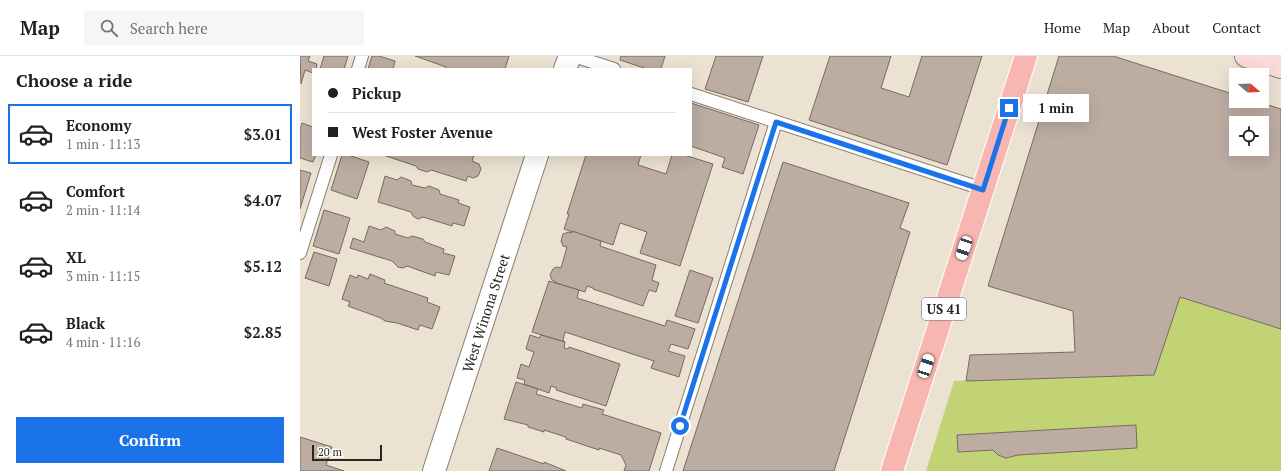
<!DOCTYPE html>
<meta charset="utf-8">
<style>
body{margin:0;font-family:"PT Serif",serif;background:#f6f6f6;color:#202124;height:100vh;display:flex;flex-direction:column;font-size:15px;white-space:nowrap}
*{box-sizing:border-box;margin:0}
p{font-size:13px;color:#757577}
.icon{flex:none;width:22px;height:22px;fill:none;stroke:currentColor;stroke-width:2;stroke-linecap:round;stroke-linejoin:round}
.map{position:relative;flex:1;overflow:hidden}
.drawer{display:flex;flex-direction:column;background:#fff;width:300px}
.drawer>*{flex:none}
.banner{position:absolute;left:12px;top:12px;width:380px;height:88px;border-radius:0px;box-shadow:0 4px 16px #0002;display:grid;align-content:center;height:88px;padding:0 16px;background:#fff}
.needle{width:26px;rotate:109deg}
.controls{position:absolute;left:929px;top:12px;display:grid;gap:8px}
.controls a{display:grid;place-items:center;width:40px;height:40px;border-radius:0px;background:#fff;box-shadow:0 4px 16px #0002;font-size:20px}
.scale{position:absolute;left:12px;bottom:10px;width:70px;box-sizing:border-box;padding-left:4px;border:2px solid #292620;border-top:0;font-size:11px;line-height:14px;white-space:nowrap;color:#292620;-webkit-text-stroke:3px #fff;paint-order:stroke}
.end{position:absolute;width:18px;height:18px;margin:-9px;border:5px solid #1a73e8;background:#fff;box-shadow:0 0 0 2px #fff}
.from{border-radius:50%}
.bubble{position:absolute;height:28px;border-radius:0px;background:#fff;box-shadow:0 4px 16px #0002;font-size:13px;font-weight:600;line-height:28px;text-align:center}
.car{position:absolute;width:12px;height:24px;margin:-12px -6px;border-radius:5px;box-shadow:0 0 3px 1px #0007;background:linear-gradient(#fff 24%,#345 0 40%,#fff 0 76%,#345 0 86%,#fff 0)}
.banner b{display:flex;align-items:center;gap:14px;height:38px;font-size:15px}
.banner b+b{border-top:1px solid #e0e0e0}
.banner i{width:10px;height:10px;background:#202124}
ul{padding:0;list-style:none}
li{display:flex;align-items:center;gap:12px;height:60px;margin:0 8px 6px;padding:0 8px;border:2px solid transparent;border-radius:0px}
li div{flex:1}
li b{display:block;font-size:15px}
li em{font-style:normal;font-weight:600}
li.current{border-color:#1a73e8}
li>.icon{width:36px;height:36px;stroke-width:1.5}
h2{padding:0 16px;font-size:18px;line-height:48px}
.button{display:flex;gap:8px;margin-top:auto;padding:8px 16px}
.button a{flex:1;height:46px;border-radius:0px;background:#1a73e8;color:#fff;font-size:16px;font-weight:600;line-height:46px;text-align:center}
header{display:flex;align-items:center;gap:24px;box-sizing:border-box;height:56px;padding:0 20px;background:#fff;border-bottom:1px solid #e0e0e0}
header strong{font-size:19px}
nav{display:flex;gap:22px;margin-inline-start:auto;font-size:14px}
.search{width:280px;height:36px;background:#f6f6f6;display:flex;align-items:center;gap:10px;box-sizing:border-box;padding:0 14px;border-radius:0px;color:#757577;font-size:15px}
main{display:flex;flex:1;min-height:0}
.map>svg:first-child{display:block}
</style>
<header>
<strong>Map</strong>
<div class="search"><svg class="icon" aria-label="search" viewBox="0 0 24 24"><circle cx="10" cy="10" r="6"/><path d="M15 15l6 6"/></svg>Search here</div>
<nav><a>Home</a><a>Map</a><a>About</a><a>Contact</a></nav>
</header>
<main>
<section class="drawer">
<h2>Choose a ride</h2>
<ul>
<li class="current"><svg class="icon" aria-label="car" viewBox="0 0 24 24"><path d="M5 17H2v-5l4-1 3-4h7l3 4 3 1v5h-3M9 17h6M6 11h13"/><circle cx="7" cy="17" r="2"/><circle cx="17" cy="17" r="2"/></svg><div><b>Economy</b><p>1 min · 11:13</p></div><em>$3.01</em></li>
<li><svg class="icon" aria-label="car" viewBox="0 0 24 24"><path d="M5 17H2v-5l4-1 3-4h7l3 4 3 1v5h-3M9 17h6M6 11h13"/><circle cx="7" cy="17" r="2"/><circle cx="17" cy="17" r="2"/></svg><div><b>Comfort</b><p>2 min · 11:14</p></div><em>$4.07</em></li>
<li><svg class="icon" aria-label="car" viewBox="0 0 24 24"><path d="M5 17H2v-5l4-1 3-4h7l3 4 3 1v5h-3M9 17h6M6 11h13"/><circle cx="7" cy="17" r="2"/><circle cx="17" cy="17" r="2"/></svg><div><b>XL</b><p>3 min · 11:15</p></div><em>$5.12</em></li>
<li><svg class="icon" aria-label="car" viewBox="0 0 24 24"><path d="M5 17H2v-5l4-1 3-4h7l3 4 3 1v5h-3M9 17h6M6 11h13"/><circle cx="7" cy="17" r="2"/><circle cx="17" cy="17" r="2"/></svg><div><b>Black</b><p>4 min · 11:16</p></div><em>$2.85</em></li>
</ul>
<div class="button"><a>Confirm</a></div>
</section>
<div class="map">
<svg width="981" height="415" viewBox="0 0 981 415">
<rect width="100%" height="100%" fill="#ebe2d2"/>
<path fill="#c2d375" d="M 880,241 L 981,273 L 981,415 L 626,415 L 654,325 L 854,319 Z"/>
<g fill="#bcaca2" stroke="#796a61" fill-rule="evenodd">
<path d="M 0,0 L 10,0 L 8,5 L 17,8 L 16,13 L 13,13 L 13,17 L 5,14 L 1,28 Z"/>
<path d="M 24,0 L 48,0 L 44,13 L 20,13 Z"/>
<path d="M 72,0 L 79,0 L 95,5 L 93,13 L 68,13 Z"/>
<path d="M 115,0 L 209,0 L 205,13 L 145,13 L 146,11 Z"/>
<path d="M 321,0 L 365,0 L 361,13 L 347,13 L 320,4 Z"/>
<path d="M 416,0 L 463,0 L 448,46 L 405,33 Z"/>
<path d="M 530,0 L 591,0 L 581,32 L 609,41 L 622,0 L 682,0 L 647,109 L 509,64 Z"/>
<path d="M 759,0 L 813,0 L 936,39 L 936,45 L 955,45 L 981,53 L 981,273 L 880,241 L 854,319 L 666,325 L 670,299 L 775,296 L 773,255 L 688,230 ZM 936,67 L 962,67 L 962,93 L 936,93 Z"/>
<path d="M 391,47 L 459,69 L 443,118 L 422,111 L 425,102 L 391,90 Z"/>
<path d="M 2,67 L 13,71 L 13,99 L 16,99 L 13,106 L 0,102 L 0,74 Z"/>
<path d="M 42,99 L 48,99 L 69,106 L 57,143 L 31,134 Z"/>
<path d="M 83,99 L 174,99 L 172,105 L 179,108 L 181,113 L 178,120 L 173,122 L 168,120 L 166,125 L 131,114 L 127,116 L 118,113 L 116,110 Z"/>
<path d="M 286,99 L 341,99 L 338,109 L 366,118 L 372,99 L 384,99 L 413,108 L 380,210 L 340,197 L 347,176 L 320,167 L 313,189 L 264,173 L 269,158 L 267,158 Z"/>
<path d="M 483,106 L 609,147 L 600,172 L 610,176 L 534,415 L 383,415 Z"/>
<path d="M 0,114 L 11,117 L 0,153 Z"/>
<path d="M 85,120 L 97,124 L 101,121 L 111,125 L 112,129 L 125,132 L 129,130 L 139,134 L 140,138 L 159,144 L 158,147 L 170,151 L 164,170 L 153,167 L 152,170 L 123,161 L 118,163 L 113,160 L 111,156 L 78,146 Z"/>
<path d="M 24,154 L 50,162 L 39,198 L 13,190 Z"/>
<path d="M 69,170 L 81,174 L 86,171 L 95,175 L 95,178 L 108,182 L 112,180 L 123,183 L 125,186 L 144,193 L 143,197 L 155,200 L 149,219 L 136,216 L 135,220 L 107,210 L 103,212 L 98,211 L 92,205 L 50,192 L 53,182 L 64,186 Z"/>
<path d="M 272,175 L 301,185 L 300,190 L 356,209 L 352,224 L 359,227 L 356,236 L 349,234 L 343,250 L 293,233 L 293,232 L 287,230 L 285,236 L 256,227 L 256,226 L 252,224 L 250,219 L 253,213 L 256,211 L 261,212 L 267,191 L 263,190 L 261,185 L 263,178 L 269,176 L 272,177 Z"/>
<path d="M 14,196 L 37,203 L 29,230 L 5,222 Z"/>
<path d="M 390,214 L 413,222 L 398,267 L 375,260 Z"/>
<path d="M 70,218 L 85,224 L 84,227 L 128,242 L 127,246 L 140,251 L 132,273 L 120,269 L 118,274 L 97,267 L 85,265 L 81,262 L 48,250 L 50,246 L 42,243 L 50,219 L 57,222 L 58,219 L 68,223 Z"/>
<path d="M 249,225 L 279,234 L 277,242 L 365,270 L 367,264 L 395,273 L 388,293 L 371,288 L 368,295 L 385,300 L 379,321 L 351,312 L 354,305 L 265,276 L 263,284 L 265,286 L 232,276 Z"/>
<path d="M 230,279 L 239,282 L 241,279 L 265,286 L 264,292 L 268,293 L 269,291 L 320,308 L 306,350 L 256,334 L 257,332 L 251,330 L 249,337 L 224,328 L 225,324 L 217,322 L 221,308 L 229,311 L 234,296 L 226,293 Z"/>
<path d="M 216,326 L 238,333 L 236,338 L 282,352 L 283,348 L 304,354 L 302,358 L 361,377 L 349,415 L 324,415 L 326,409 L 321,399 L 299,392 L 299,394 L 266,383 L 266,381 L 244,374 L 244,376 L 228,371 L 228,369 L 204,363 Z"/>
<path d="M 836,369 L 837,392 L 718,399 L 706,402 L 698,399 L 693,394 L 658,396 L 657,379 Z"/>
<path d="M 0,381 L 32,391 L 26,409 L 44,415 L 0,415 Z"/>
<path d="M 197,392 L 244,408 L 244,406 L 266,415 L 189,415 Z"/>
</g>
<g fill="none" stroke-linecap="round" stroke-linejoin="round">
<defs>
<g id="lane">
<path d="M 274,0 L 314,13"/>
<path d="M 58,13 L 62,0"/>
<path d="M 391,38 L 683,133"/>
<path d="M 0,197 L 31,99"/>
<path d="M 366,415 L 476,66"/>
</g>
<g id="street">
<path d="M 265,13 L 270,0"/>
<path d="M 134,415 L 237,99"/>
</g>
<path id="secondary" d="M 946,0 L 981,11"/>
<path id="primary" d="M 592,415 L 726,0"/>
</defs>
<use href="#lane" stroke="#877f71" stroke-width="14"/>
<use href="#street" stroke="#877f71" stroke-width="24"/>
<use href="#secondary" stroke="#877f71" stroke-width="24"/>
<use href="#primary" stroke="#fff" stroke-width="24"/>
<use href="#lane" stroke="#fff" stroke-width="12"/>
<use href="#street" stroke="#fff" stroke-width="22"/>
<use href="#secondary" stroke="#fbdbd8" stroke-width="22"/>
<use href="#primary" stroke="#f8b6b1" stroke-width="22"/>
</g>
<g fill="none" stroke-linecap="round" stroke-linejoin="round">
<path stroke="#1a73e8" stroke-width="5" d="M 380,370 L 476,66 L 683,134 L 709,52"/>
</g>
<g text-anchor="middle" stroke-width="3" stroke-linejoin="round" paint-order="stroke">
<rect fill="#fff" stroke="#696763" stroke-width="1" x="622" y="242" width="44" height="22" rx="3"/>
<g font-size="13" font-weight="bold" fill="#292620">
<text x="644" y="258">US 41</text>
</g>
<g font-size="14" fill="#292620" stroke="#fff">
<text transform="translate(186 257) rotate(-72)" y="5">West Winona Street</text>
</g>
</g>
</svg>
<div class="controls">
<a><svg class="needle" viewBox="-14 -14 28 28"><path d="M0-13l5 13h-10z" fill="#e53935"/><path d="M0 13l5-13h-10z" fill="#757577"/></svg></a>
<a><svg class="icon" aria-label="locate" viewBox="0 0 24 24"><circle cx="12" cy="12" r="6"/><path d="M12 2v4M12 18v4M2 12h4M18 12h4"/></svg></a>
</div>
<div class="scale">20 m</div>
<i class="end from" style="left:380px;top:370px"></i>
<i class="end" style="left:709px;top:52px"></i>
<div class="bubble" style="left:723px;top:38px;width:66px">1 min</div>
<i class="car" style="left:664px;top:192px;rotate:198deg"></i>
<i class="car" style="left:626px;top:310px;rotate:18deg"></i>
<div class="banner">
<b><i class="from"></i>Pickup</b>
<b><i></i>West Foster Avenue</b>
</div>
</div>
</main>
